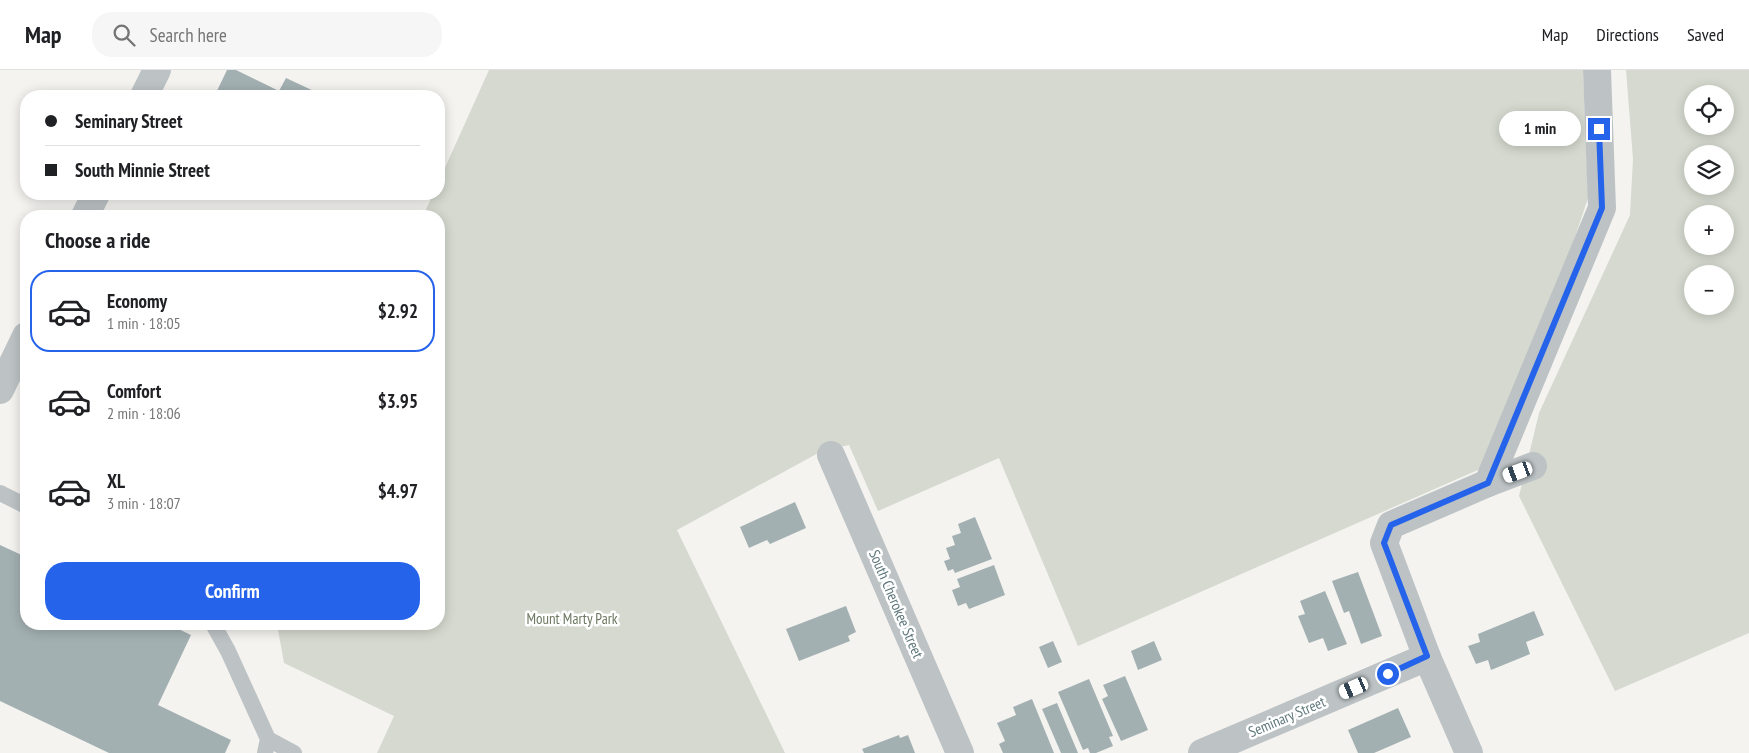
<!DOCTYPE html>
<meta charset="utf-8">
<style>
body{margin:0;font-family:"PT Sans Narrow",sans-serif;background:#f6f6f6;color:#202124;height:100vh;display:flex;flex-direction:column;font-size:19px;white-space:nowrap}
*{box-sizing:border-box;margin:0}
p{font-size:16px;color:#757577}
.icon{flex:none;width:28px;height:28px;fill:none;stroke:currentColor;stroke-width:2;stroke-linecap:round;stroke-linejoin:round}
.map{position:relative;flex:1;overflow:hidden}
.sheet{position:absolute;left:20px;top:140px;width:425px;height:420px;display:flex;flex-direction:column;background:#fff;border-radius:20px;box-shadow:0 2px 12px #0003}
.sheet>*{flex:none}
.top-card{position:absolute;left:20px;top:20px;width:425px;height:110px;border-radius:20px;box-shadow:0 2px 12px #0003;display:grid;align-content:center;height:110px;padding:0 25px;background:#fff}
.buttons{position:absolute;left:1684px;top:15px;display:grid;gap:10px}
.buttons a{display:grid;place-items:center;width:50px;height:50px;border-radius:50%;background:#fff;box-shadow:0 2px 12px #0003;font-size:25px}
.end{position:absolute;width:22px;height:22px;margin:-11px;border:6px solid #2563eb;background:#fff;box-shadow:0 0 0 2px #fff}
.from{border-radius:50%}
.bubble{position:absolute;height:35px;border-radius:18px;background:#fff;box-shadow:0 2px 12px #0003;font-size:16px;font-weight:700;line-height:35px;text-align:center}
.car{position:absolute;width:15px;height:30px;margin:-15px -8px;border-radius:6px;box-shadow:0 0 4px 1px #0007;background:linear-gradient(#fff 24%,#345 0 40%,#fff 0 76%,#345 0 86%,#fff 0)}
.top-card b{display:flex;align-items:center;gap:18px;height:48px;font-size:19px}
.top-card b+b{border-top:1px solid #e0e0e0}
.top-card i{width:12px;height:12px;background:#202124}
ul{padding:0;list-style:none}
li{display:flex;align-items:center;gap:15px;height:82px;margin:0 10px 8px;padding:0 15px;border:2px solid transparent;border-radius:20px}
li div{flex:1}
li b{display:block;font-size:19px}
li em{font-style:normal;font-weight:700}
li.selected{border-color:#2563eb}
li>.icon{width:45px;height:45px;stroke-width:1.5}
h2{padding:0 25px;font-size:22px;line-height:60px}
.primary-button{display:flex;gap:10px;margin-top:auto;padding:10px 25px}
.primary-button a{flex:1;height:58px;border-radius:20px;background:#2563eb;color:#fff;font-size:20px;font-weight:700;line-height:58px;text-align:center}
header{display:flex;align-items:center;gap:30px;box-sizing:border-box;height:70px;padding:0 25px;background:#fff;border-bottom:1px solid #e0e0e0}
header strong{font-size:24px}
nav{display:flex;gap:28px;margin-inline-start:auto;font-size:18px}
.search{width:350px;height:45px;background:#f6f6f6;display:flex;align-items:center;gap:12px;box-sizing:border-box;padding:0 18px;border-radius:20px;color:#757577;font-size:19px}
.map>svg:first-child{display:block}
</style>
<header>
<strong>Map</strong>
<div class="search"><svg class="icon" aria-label="search" viewBox="0 0 24 24"><circle cx="10" cy="10" r="6"/><path d="M15 15l6 6"/></svg>Search here</div>
<nav><a>Map</a><a>Directions</a><a>Saved</a></nav>
</header>
<div class="map">
<svg width="1749" height="683" viewBox="0 0 1749 683">
<rect width="100%" height="100%" fill="#f4f3f0"/>
<g fill="#d5d9cf" fill-rule="evenodd">
<path d="M 489,0 L 1583,0 L 1588,128 L 1572,176 L 1480,399 L 1078,576 L 999,388 L 878,441 L 849,375 L 822,381 L 677,460 L 785,683 L 377,683 L 394,646 L 284,593 L 277,554 L 439,554 L 439,146 L 423,146 L 433,124 L 439,124 L 439,111 Z"/>
<path d="M 1626,0 L 1749,0 L 1749,563 L 1615,621 L 1519,426 L 1539,343 L 1630,145 L 1633,89 ZM 1692,24 L 1725,24 L 1725,56 L 1692,56 ZM 1692,84 L 1725,84 L 1725,116 L 1692,116 ZM 1692,144 L 1725,144 L 1725,176 L 1692,176 ZM 1692,204 L 1725,204 L 1725,236 L 1692,236 Z"/>
</g>
<g fill="#a3b0b2">
<path d="M 227,0 L 236,0 L 279,21 L 286,8 L 316,22 L 314,26 L 217,26 L 215,25 Z"/>
<path d="M 795,432 L 806,458 L 770,474 L 767,470 L 749,478 L 740,457 Z"/>
<path d="M 975,447 L 992,489 L 955,503 L 953,499 L 948,501 L 944,491 L 950,489 L 946,478 L 955,475 L 952,466 L 961,463 L 958,454 Z"/>
<path d="M 0,475 L 26,487 L 26,554 L 168,554 L 191,565 L 158,635 L 231,670 L 225,683 L 109,683 L 0,631 Z"/>
<path d="M 994,495 L 1005,525 L 969,539 L 966,533 L 958,536 L 952,520 L 960,517 L 957,509 Z"/>
<path d="M 1358,502 L 1382,566 L 1361,574 L 1349,541 L 1344,543 L 1332,511 Z"/>
<path d="M 1325,521 L 1347,574 L 1328,581 L 1323,568 L 1309,573 L 1298,546 L 1305,544 L 1300,531 Z"/>
<path d="M 846,536 L 856,562 L 848,566 L 850,571 L 799,591 L 786,559 Z"/>
<path d="M 1534,541 L 1544,565 L 1526,572 L 1530,584 L 1491,600 L 1488,590 L 1476,594 L 1468,576 L 1480,572 L 1478,564 Z"/>
<path d="M 1053,571 L 1062,592 L 1048,598 L 1039,577 Z"/>
<path d="M 1154,571 L 1162,590 L 1138,600 L 1131,581 Z"/>
<path d="M 1125,606 L 1148,660 L 1121,671 L 1102,629 L 1108,626 L 1103,615 Z"/>
<path d="M 1089,609 L 1113,666 L 1109,667 L 1113,676 L 1096,683 L 1090,683 L 1088,678 L 1083,680 L 1058,622 Z"/>
<path d="M 1032,629 L 1054,683 L 1003,683 L 999,674 L 1005,671 L 997,653 L 1016,645 L 1013,637 Z"/>
<path d="M 1057,633 L 1078,683 L 1061,683 L 1042,639 Z"/>
<path d="M 1398,638 L 1411,667 L 1374,683 L 1358,683 L 1348,660 Z"/>
<path d="M 899,665 L 900,668 L 908,665 L 915,683 L 864,683 L 862,679 Z"/>
</g>
<g fill="none" stroke-linecap="round" stroke-linejoin="round">
<g stroke="#bdc3c5" stroke-width="16">
<path d="M 0,423 L 26,436"/>
<path d="M 213,554 L 228,581 L 268,669 L 265,683"/>
<path d="M 268,669 L 294,683"/>
</g>
<g stroke="#bdc3c5" stroke-width="28">
<path d="M 144,26 L 157,0"/>
<path d="M 85,146 L 96,124"/>
<path d="M 0,320 L 26,266"/>
<path d="M 831,385 L 960,683"/>
<path d="M 1488,413 L 1602,138 L 1597,0"/>
<path d="M 1202,683 L 1427,587"/>
<path d="M 1469,683 L 1427,587 L 1384,473 L 1391,455 L 1488,413 L 1533,396"/>
</g>
</g>
<g fill="none" stroke-linecap="round" stroke-linejoin="round">
<path stroke="#2563eb" stroke-width="6" d="M 1388,604 L 1427,586 L 1384,473 L 1391,455 L 1488,413 L 1602,138 L 1599,59"/>
</g>
<g text-anchor="middle" stroke-width="5" stroke-linejoin="round" paint-order="stroke">
<g font-size="15" fill="#5f777c" stroke="#fff">
<text transform="translate(896 534) rotate(67)" y="5">South Cherokee Street</text>
<text transform="translate(1287 647) rotate(-23)" y="5">Seminary Street</text>
</g>
<g font-size="15" fill="#6c7961" stroke="#fff">
<text x="572" y="554">Mount Marty Park</text>
</g>
</g>
</svg>
<div class="buttons">
<a><svg class="icon" aria-label="locate" viewBox="0 0 24 24"><circle cx="12" cy="12" r="6"/><path d="M12 2v4M12 18v4M2 12h4M18 12h4"/></svg></a>
<a><svg class="icon" aria-label="layers" viewBox="0 0 24 24"><path d="M12 4l9 5-9 5-9-5zM3 14l9 5 9-5"/></svg></a>
<a>+</a>
<a>−</a>
</div>
<i class="end from" style="left:1388px;top:604px"></i>
<i class="end" style="left:1599px;top:59px"></i>
<div class="bubble" style="left:1499px;top:41px;width:82px">1 min</div>
<i class="car" style="left:1518px;top:402px;rotate:250deg"></i>
<i class="car" style="left:1354px;top:618px;rotate:247deg"></i>
<div class="top-card">
<b><i class="from"></i>Seminary Street</b>
<b><i></i>South Minnie Street</b>
</div>
<section class="sheet">
<h2>Choose a ride</h2>
<ul>
<li class="selected"><svg class="icon" aria-label="car" viewBox="0 0 24 24"><path d="M5 17H2v-5l4-1 3-4h7l3 4 3 1v5h-3M9 17h6M6 11h13"/><circle cx="7" cy="17" r="2"/><circle cx="17" cy="17" r="2"/></svg><div><b>Economy</b><p>1 min · 18:05</p></div><em>$2.92</em></li>
<li><svg class="icon" aria-label="car" viewBox="0 0 24 24"><path d="M5 17H2v-5l4-1 3-4h7l3 4 3 1v5h-3M9 17h6M6 11h13"/><circle cx="7" cy="17" r="2"/><circle cx="17" cy="17" r="2"/></svg><div><b>Comfort</b><p>2 min · 18:06</p></div><em>$3.95</em></li>
<li><svg class="icon" aria-label="car" viewBox="0 0 24 24"><path d="M5 17H2v-5l4-1 3-4h7l3 4 3 1v5h-3M9 17h6M6 11h13"/><circle cx="7" cy="17" r="2"/><circle cx="17" cy="17" r="2"/></svg><div><b>XL</b><p>3 min · 18:07</p></div><em>$4.97</em></li>
</ul>
<div class="primary-button"><a>Confirm</a></div>
</section>
</div>
